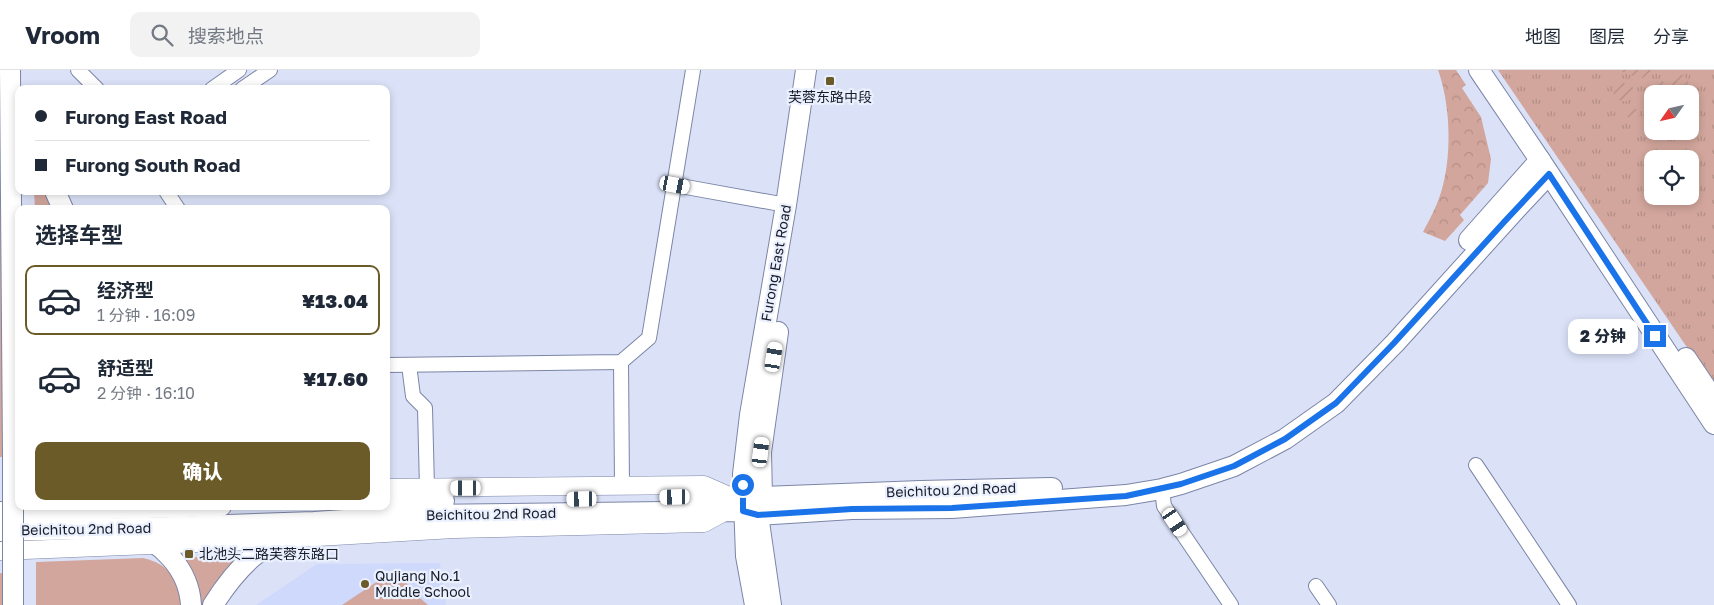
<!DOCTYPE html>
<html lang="zh">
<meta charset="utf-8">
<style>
body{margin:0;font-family:"Golos Text","Noto Sans SC",sans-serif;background:#f2f2f3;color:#1f2937;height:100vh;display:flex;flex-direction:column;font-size:19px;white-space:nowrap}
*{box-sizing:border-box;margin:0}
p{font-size:16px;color:#747a83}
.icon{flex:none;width:28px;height:28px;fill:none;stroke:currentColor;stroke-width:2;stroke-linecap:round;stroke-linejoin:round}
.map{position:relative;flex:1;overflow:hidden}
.drawer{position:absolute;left:15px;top:135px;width:375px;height:305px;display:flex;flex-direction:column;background:#fff;border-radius:10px;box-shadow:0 2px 8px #0003}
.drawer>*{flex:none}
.banner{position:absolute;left:15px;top:15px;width:375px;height:110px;border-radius:10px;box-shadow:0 2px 8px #0003;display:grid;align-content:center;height:110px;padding:0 20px;background:#fff}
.needle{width:32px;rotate:236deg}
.buttons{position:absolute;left:1644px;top:15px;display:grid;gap:10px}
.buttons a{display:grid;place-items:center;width:55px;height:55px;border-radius:10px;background:#fff;box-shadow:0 2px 8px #0003;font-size:25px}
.end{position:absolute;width:22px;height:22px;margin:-11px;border:6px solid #1a73e8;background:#fff;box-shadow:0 0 0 2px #fff}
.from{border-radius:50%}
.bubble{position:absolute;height:35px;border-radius:10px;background:#fff;box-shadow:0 2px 8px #0003;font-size:16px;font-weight:800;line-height:35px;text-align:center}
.car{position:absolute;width:15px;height:30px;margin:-15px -8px;border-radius:6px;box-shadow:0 0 4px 1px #0007;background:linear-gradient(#fff 24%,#345 0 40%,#fff 0 76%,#345 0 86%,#fff 0)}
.banner b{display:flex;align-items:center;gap:18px;height:48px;font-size:19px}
.banner b+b{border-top:1px solid #e0e1e3}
.banner i{width:12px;height:12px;background:#1f2937}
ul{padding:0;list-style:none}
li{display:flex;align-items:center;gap:15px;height:70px;margin:0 10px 8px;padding:0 10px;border:2px solid transparent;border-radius:10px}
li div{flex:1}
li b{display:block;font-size:19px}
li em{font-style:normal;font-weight:800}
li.current{border-color:#6b5b29}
li>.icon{width:45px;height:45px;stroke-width:1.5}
h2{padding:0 20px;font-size:22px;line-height:60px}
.primary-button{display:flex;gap:10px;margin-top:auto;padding:10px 20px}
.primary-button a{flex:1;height:58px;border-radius:10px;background:#6b5b29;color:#fff;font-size:20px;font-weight:800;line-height:58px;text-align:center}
header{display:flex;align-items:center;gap:30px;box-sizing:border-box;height:70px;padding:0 25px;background:#fff;border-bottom:1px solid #e0e1e3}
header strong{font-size:24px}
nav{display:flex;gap:28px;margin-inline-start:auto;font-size:18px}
.search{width:350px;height:45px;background:#f2f2f3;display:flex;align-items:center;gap:12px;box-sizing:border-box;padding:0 18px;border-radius:10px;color:#747a83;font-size:19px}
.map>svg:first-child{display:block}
</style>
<header>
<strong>Vroom</strong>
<div class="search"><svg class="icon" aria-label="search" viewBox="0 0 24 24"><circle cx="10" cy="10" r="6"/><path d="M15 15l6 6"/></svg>搜索地点</div>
<nav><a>地图</a><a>图层</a><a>分享</a></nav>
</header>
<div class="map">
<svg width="1714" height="535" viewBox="0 0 1714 535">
<defs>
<pattern id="forest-crowns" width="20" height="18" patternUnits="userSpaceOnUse" patternTransform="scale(1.25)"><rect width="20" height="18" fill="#d2a69c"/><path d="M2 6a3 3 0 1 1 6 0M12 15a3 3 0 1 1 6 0" fill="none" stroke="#b48e86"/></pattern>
<pattern id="park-tufts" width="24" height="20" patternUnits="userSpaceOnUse" patternTransform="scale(1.25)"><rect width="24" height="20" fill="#d2a69c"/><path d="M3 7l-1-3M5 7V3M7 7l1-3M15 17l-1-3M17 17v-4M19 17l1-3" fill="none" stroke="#b48e86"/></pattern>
<pattern id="garden-furrows" width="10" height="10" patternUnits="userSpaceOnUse" patternTransform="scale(1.25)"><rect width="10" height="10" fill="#d2a69c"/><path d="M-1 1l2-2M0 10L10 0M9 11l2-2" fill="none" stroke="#b48e86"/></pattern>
</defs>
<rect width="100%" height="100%" fill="#dbe2f8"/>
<path fill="#ced9fb" d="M 440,493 L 446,535 L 256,535 L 317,494 Z"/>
<g fill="#d2a69c">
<path d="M 34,121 L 49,121 L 57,139 L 35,139 Z"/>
<path d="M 241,485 L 208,535 L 196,535 L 178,488 Z"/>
<path d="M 143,488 C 169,494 179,509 181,535 L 36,535 L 36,492 Z"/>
<path d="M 396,499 L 413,522 L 428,535 L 342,535 Z"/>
</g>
<g fill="url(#forest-crowns)">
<path d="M 1438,0 L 1456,0 L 1466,15 L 1462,18 L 1481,47 L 1491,89 L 1488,113 L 1460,145 L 1464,150 L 1445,171 L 1423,162 C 1431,147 1439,132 1443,115 C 1452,81 1450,33 1438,0 Z"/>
<path d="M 0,31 L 2,51 L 5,387 L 0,387 Z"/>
<path d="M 0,503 L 5,504 L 5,535 L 0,535 Z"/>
</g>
<path fill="url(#park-tufts)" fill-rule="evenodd" d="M 1498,0 L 1714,0 L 1714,317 ZM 1652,24 L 1690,24 L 1690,61 L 1652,61 ZM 1652,89 L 1690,89 L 1690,126 L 1652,126 Z"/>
<g fill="url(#garden-furrows)">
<path d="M 1619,0 L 1658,0 C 1645,13 1633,7 1619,0 Z"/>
<path d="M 1678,4 C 1688,5 1692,15 1685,24 L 1674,24 L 1670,18 L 1669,7 Z"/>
<path d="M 1661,9 L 1664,13 L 1666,24 L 1661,24 L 1648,16 L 1653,12 Z"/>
<path d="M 1620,11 L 1634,18 L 1632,27 L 1628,31 L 1621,31 L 1614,26 L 1613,17 Z"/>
<circle cx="1633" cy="44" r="6"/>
</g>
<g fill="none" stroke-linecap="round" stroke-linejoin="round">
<defs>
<g id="minor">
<path d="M 78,0 L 97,19"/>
<path d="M 212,19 L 239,0"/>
<path d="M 242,19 L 270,0"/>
<path d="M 675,115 L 786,135"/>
<path d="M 166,121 L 178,139"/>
<path d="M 621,292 L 622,416"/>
<path d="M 386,295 L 621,292 L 649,268 L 693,0"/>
<path d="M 409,295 L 413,326 L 425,338 L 427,418"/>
<path d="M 1476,395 L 1569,535"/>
<path d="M 1162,419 L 1164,436 L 1231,535"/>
<path d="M 1316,516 L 1329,535"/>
</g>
<g id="tertiary">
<path d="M 386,418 L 704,415 L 729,426"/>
<path d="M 0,481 L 250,471 L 454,459 L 704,453 L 726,441"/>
</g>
<g id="secondary">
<path d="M 10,0 L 13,385"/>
<path d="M 1479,0 L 1540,90 L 1714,354"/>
<path d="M 55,121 L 63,139"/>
<path d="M 1469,170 L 1540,90"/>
<path d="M 1686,288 L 1714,330"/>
<path d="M 673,427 L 762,427 L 921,421 L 1052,418"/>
<path d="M 386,432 L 444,431"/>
<path d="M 0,442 L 221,436"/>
<path d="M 127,460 C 161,470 189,499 191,535"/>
<path d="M 0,461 L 171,457 L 314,452 L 421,445 L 743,441 L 758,445 L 852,439 L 952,438 L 1126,425 L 1162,419 L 1181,414 L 1234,396 L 1285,369 L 1336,333 L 1395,273 L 1517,138 L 1549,104"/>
<path d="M 13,510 L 13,535"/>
<path d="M 213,535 C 237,497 263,471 307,457"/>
<path d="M 755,535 L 746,486 L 743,404 L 750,345 L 786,135 L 806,0"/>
<path d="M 771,535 L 758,445 L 762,427 L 761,382 L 778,262"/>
</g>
</defs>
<use href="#minor" stroke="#7b85a6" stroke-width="16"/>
<use href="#tertiary" stroke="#7b85a6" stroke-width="19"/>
<use href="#secondary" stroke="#7b85a6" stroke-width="22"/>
<use href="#minor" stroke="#fff" stroke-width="14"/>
<use href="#tertiary" stroke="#fff" stroke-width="18"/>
<use href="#secondary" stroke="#fff" stroke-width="20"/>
<defs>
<path id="secondary-bridge" d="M 13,385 L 13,510"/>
</defs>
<use href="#secondary-bridge" stroke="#7b85a6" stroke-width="22" stroke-linecap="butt"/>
<use href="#secondary-bridge" stroke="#fff" stroke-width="20"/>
</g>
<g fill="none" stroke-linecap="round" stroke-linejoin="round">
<path stroke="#1a73e8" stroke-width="6" d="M 743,415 L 743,441 L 758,445 L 852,439 L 952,438 L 1126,426 L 1181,414 L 1234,396 L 1285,369 L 1336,333 L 1394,273 L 1505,151 L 1549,104 L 1655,266"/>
</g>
<g fill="#6b5b29" stroke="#ebf0ff" stroke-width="2">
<rect x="825" y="6" width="10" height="10" rx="2.5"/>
<rect x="184" y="479" width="10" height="10" rx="2.5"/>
<circle cx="365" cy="514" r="5"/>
</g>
<g text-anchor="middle" stroke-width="4.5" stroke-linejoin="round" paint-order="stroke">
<g font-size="14" fill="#181c29" stroke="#ebf0ff" text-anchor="start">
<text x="830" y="32" text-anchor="middle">芙蓉东路中段</text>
<text x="199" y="489">北池头二路芙蓉东路口</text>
<text x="375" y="511">Qujiang No.1<tspan x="375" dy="16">Middle School</tspan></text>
</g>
<g font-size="14" fill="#181c29" stroke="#ebf0ff">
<text transform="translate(776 193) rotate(-80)" y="5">Furong East Road</text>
<text transform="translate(951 420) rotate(-2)" y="5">Beichitou 2nd Road</text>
<text transform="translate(491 444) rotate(-1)" y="5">Beichitou 2nd Road</text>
<text transform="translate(86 459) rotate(-1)" y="5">Beichitou 2nd Road</text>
</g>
</g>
</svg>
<div class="buttons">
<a><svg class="needle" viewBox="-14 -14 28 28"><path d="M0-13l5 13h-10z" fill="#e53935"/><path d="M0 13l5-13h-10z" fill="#747a83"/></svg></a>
<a><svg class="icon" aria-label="locate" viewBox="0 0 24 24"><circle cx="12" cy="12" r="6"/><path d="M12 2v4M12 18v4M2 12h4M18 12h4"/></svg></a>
</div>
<i class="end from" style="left:743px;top:415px"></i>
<i class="end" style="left:1655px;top:266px"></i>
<div class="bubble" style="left:1568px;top:249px;width:70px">2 分钟</div>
<i class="car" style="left:675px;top:115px;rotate:101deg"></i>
<i class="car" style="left:774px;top:287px;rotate:9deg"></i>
<i class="car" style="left:761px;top:382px;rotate:7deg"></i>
<i class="car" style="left:466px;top:418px;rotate:270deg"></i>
<i class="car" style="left:675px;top:427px;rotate:269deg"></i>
<i class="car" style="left:582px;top:429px;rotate:269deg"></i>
<i class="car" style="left:1175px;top:452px;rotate:146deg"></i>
<div class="banner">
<b><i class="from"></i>Furong East Road</b>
<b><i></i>Furong South Road</b>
</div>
<section class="drawer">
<h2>选择车型</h2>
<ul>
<li class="current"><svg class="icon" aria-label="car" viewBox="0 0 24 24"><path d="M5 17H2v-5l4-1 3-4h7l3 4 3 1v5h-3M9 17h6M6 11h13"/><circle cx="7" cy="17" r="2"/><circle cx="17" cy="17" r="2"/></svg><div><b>经济型</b><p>1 分钟 · 16:09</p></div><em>¥13.04</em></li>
<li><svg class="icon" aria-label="car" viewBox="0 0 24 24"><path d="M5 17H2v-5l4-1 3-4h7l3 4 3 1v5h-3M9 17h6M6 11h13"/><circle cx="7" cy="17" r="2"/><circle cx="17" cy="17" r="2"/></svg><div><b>舒适型</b><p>2 分钟 · 16:10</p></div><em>¥17.60</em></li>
</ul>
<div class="primary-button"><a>确认</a></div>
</section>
</div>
